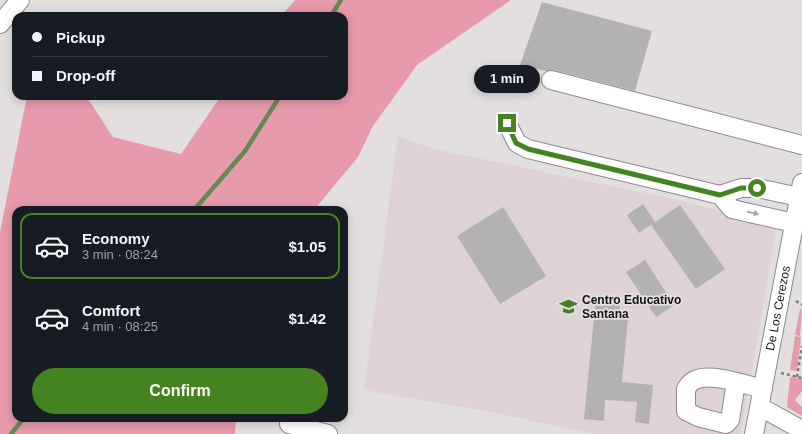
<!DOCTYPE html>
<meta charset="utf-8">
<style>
body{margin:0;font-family:Arial,sans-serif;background:#242831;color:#f1f3f6;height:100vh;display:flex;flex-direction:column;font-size:15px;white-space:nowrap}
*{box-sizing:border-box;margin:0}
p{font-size:13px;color:#9ea1a6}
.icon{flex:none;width:22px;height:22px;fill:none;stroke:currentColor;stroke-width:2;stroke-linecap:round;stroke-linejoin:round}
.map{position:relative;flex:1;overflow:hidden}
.details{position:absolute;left:12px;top:206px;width:336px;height:216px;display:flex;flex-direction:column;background:#171b24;border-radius:12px;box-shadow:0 2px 10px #0003}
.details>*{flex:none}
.guide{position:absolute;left:12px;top:12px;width:336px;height:88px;border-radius:12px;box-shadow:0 2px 10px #0003;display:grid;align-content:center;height:88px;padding:0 20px;background:#171b24}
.end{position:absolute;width:18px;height:18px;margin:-9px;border:5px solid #458220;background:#fff;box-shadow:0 0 0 2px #fff}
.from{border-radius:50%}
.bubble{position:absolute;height:28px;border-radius:14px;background:#171b24;box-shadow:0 2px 10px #0003;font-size:13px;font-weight:800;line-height:28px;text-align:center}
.guide b{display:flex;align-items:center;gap:14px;height:38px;font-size:15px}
.guide b+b{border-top:1px solid #363941}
.guide i{width:10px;height:10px;background:#f1f3f6}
ul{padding:7px 0 0;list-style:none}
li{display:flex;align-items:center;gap:12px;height:66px;margin:0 8px 6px;padding:0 12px;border:2px solid transparent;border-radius:12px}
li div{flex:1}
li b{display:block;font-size:15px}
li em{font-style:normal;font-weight:800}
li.on{border-color:#458220}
li>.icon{width:36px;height:36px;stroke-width:1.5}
.button{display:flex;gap:8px;margin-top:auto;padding:8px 20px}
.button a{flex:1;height:46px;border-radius:24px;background:#458220;color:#fff;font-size:16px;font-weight:800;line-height:46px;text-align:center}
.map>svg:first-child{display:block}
</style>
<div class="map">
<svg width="802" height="434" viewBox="0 0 802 434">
<rect width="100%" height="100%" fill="#e3dfe0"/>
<path fill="#dfd2d4" d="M 398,136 L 434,149 L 665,197 L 777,224 L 741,434 L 594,434 L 486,411 L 364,390 Z"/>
<g fill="#e69aab">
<path d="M 295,0 L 511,0 L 417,65 L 373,126 L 358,157 L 314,210 L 16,210 L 16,418 L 236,418 L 235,434 L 0,434 L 0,232 L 27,96 L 86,96 L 113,137 L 181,154 L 221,96 L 344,96 L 344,16 L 281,16 Z"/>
<path d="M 800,309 L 802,310 L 800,336 L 795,335 Z"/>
<path d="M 795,336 L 801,337 L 797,371 L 790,370 Z"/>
<path d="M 790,377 L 802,379 L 802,391 L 795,400 L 802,407 L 802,416 L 787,407 Z"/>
</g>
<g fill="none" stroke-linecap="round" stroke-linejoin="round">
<g stroke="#648a51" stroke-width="4.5">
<path d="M 331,16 L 341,0"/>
<path d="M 194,210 L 245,151 L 280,96"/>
<path d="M 11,434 L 24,418"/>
</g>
</g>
<g fill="#b4b1b1">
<path d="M 542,2 L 652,31 L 635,91 L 554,70 L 546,71 L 520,65 Z"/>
<path d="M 643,204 L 655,222 L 639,233 L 627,215 Z"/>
<path d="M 680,205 L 725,269 L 696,289 L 651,225 Z"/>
<path d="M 503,207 L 546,276 L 500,304 L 457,236 Z"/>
<path d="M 645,260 L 674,305 L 656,317 L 626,272 Z"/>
<path d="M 596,298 L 620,300 L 619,317 L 628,318 L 622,382 L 653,385 L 649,424 L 635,422 L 637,402 L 605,400 L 604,421 L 584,419 Z"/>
</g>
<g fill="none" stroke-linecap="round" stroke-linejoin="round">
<defs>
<g id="minor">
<path d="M 0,24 L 20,0"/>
<path d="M 551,80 L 802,145"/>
<path d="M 507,123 L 517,143 L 528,149 L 720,195 L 741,188 L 757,188 L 799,197"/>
<path d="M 720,195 L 732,209 L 794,223"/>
<path d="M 736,382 L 730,420 L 726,424 L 698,417 L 686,411 L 686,389 C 688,386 691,381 695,380 C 711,372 746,385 763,389"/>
<path d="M 760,407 L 802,430"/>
<path d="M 289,424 L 328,434"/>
<path id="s1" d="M 754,434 L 802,183"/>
</g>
</defs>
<use href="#minor" stroke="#8d898a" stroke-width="20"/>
<g stroke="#7b7879" stroke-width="2.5" stroke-dasharray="3 3" stroke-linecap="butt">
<path d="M 796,301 L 802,305"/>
<path d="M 781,373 L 802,378"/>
<path d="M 797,377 L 802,346"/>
</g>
<use href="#minor" stroke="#fff" stroke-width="18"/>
</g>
<defs><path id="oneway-solid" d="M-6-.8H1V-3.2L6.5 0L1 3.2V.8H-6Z"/></defs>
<use fill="#a1a0a1" href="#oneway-solid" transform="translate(753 213) rotate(13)"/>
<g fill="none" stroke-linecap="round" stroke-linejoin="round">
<path stroke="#458220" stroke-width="5" d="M 507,123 L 516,143 L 528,149 L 720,195 L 741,188 L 757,188"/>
</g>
<defs>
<symbol id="school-bare" viewBox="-9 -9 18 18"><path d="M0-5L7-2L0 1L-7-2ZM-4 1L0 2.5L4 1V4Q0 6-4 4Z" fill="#458220" stroke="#e3dfe0" stroke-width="2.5" paint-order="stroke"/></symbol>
</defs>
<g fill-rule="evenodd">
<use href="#school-bare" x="556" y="294" width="25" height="25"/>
</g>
<g text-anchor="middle" stroke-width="3.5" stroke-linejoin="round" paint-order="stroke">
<g font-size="12" font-weight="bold" fill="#141213" stroke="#e3dfe0" text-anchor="start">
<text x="582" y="304">Centro Educativo<tspan x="582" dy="14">Santana</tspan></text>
</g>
<g font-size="12" fill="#141213" stroke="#e3dfe0">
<text dy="4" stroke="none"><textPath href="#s1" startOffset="128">De Los Cerezos</textPath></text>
</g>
</g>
</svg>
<i class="end from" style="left:757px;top:188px"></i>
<i class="end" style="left:507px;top:123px"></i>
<div class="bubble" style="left:474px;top:65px;width:66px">1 min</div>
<div class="guide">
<b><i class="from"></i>Pickup</b>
<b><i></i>Drop-off</b>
</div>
<section class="details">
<ul>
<li class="on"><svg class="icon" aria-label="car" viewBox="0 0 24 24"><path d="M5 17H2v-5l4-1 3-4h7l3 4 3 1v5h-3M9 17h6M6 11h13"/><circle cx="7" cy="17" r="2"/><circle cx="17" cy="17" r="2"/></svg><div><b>Economy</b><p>3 min · 08:24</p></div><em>$1.05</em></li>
<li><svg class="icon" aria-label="car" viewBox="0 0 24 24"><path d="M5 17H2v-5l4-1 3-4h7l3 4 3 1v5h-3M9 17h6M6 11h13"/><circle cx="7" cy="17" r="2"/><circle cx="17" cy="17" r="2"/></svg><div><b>Comfort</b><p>4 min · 08:25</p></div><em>$1.42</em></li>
</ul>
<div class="button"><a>Confirm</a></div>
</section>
</div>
